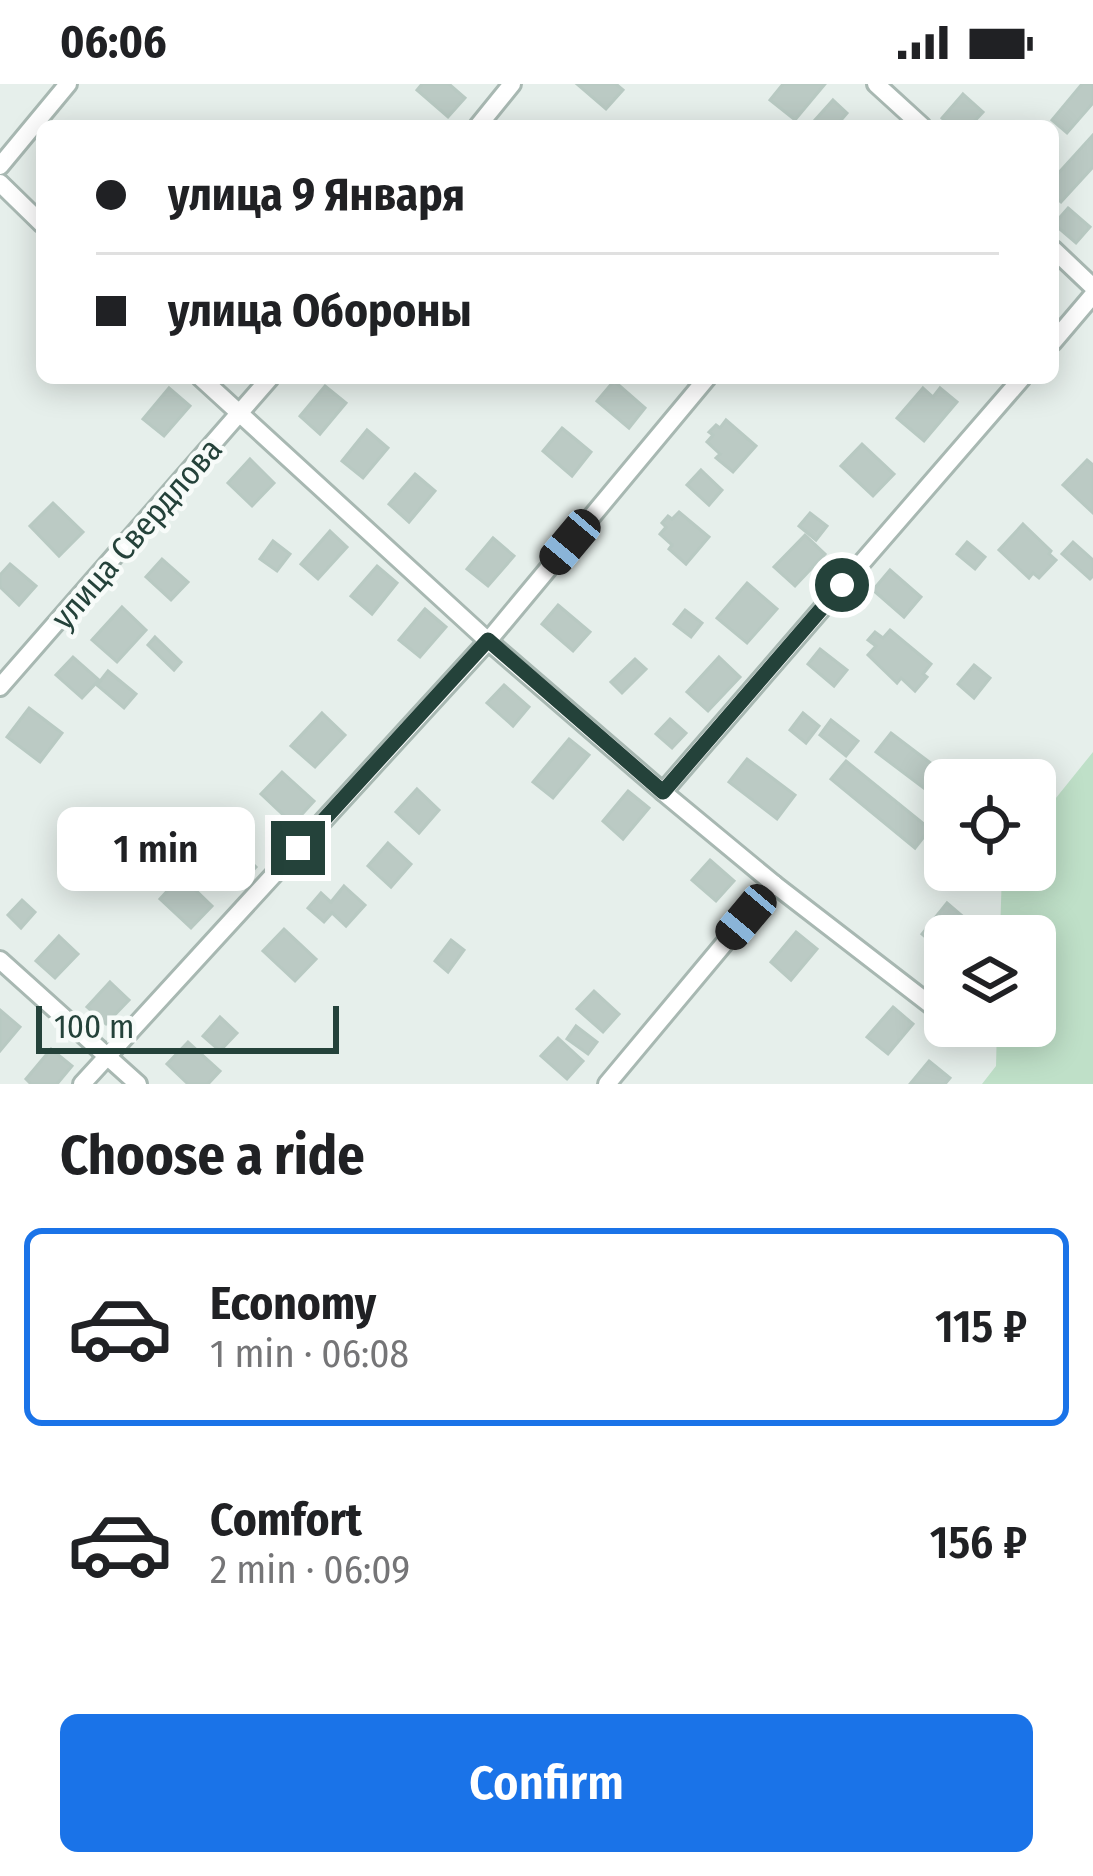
<!DOCTYPE html>
<meta charset="utf-8">
<style>
body{margin:0;font-family:"Fira Sans Condensed",sans-serif;background:#f2f2f2;color:#202124;height:100vh;display:flex;flex-direction:column;font-size:45px;white-space:nowrap}
*{box-sizing:border-box;margin:0}
p{font-size:39px;color:#757577}
.icon{flex:none;width:66px;height:66px;fill:none;stroke:currentColor;stroke-width:2;stroke-linecap:round;stroke-linejoin:round}
.map{position:relative;height:1000px;overflow:hidden}
.panel{display:flex;flex-direction:column;background:#fff;flex:1}
.panel>*{flex:none}
.guide{position:absolute;left:36px;top:36px;width:1023px;height:264px;border-radius:18px;box-shadow:0 6px 30px #0003;display:grid;align-content:center;height:264px;padding:0 60px;background:#fff}
.fabs{position:absolute;left:924px;top:675px;display:grid;gap:24px}
.fabs a{display:grid;place-items:center;width:132px;height:132px;border-radius:18px;background:#fff;box-shadow:0 6px 30px #0003;font-size:60px}
.scale{position:absolute;left:36px;bottom:30px;width:303px;box-sizing:border-box;padding-left:12px;border:6px solid #24423a;border-top:0;font-size:33px;line-height:42px;white-space:nowrap;color:#24423a;-webkit-text-stroke:9px #f7fbf9;paint-order:stroke}
.end{position:absolute;width:54px;height:54px;margin:-27px;border:15px solid #24423a;background:#fff;box-shadow:0 0 0 6px #fff}
.from{border-radius:50%}
.bubble{position:absolute;height:84px;border-radius:18px;background:#fff;box-shadow:0 6px 30px #0003;font-size:39px;font-weight:600;line-height:84px;text-align:center}
.car{position:absolute;width:36px;height:72px;margin:-36px -18px;border-radius:15px;box-shadow:0 0 9px 3px #0007;background:linear-gradient(#222 24%,#8ab4d8 0 40%,#222 0 76%,#8ab4d8 0 86%,#222 0)}
.guide b{display:flex;align-items:center;gap:42px;height:114px;font-size:45px}
.guide b+b{border-top:3px solid #e0e0e0}
.guide i{width:30px;height:30px;background:#202124}
ul{padding:0;list-style:none}
li{display:flex;align-items:center;gap:36px;height:198px;margin:0 24px 18px;padding:0 36px;border:6px solid transparent;border-radius:18px}
li div{flex:1}
li b{display:block;font-size:45px}
li em{font-style:normal;font-weight:600}
li.current{border-color:#1a73e8}
li>.icon{width:108px;height:108px;stroke-width:1.5}
h2{padding:0 60px;font-size:54px;line-height:144px}
.cta{display:flex;gap:24px;margin-top:auto;padding:24px 60px}
.cta a{flex:1;height:138px;border-radius:18px;background:#1a73e8;color:#fff;font-size:48px;font-weight:600;line-height:138px;text-align:center}
.status{display:flex;justify-content:space-between;align-items:center;height:84px;padding:0 60px;background:#fff;direction:ltr}
.status svg{height:33px;fill:currentColor}
.map>svg:first-child{display:block}
</style>
<div class="status"><b>06:06</b><svg viewBox="0 0 49 12"><path d="M0 12V9h3v3zM5 12V6h3v6zM10 12V3h3v9zM15 12V0h3v12zM26 1h20v11H26zM47 4h2v5h-2z"/></svg></div>
<div class="map">
<svg width="1093" height="1000" viewBox="0 0 1093 1000">
<rect width="100%" height="100%" fill="#e6efeb"/>
<path fill="#bfe0c8" d="M 1093,668 L 1093,1000 L 982,1000 L 996,982 L 997,942 L 1035,942 L 1035,852 L 1000,852 L 1002,786 L 1035,786 L 1035,740 Z"/>
<g fill="#bbcac4" stroke="#b8c9c2" stroke-width="3">
<path d="M 422,0 L 449,0 L 465,14 L 448,33 L 417,6 Z"/>
<path d="M 577,0 L 616,0 L 623,6 L 606,25 Z"/>
<path d="M 783,0 L 825,0 L 795,36 L 770,16 Z"/>
<path d="M 1082,0 L 1093,0 L 1093,19 L 1067,49 L 1052,36 Z"/>
<path d="M 963,10 L 983,28 L 970,42 L 951,42 L 942,34 Z"/>
<path d="M 833,16 L 847,29 L 836,42 L 821,42 L 815,36 Z"/>
<path d="M 1093,51 L 1093,83 L 1061,118 L 1053,111 L 1053,95 Z"/>
<path d="M 1068,124 L 1090,143 L 1076,159 L 1054,140 Z"/>
<path d="M 614,297 L 645,324 L 629,344 L 597,317 Z"/>
<path d="M 325,302 L 346,319 L 320,350 L 300,332 Z"/>
<path d="M 169,304 L 190,322 L 164,352 L 143,335 Z"/>
<path d="M 923,304 L 933,313 L 940,304 L 957,318 L 924,357 L 897,334 Z"/>
<path d="M 726,336 L 756,362 L 733,388 L 716,374 L 720,370 L 707,358 L 713,351 L 709,348 L 716,341 L 720,344 Z"/>
<path d="M 562,344 L 591,368 L 572,392 L 543,367 Z"/>
<path d="M 367,346 L 388,364 L 363,394 L 342,377 Z"/>
<path d="M 862,360 L 894,390 L 873,412 L 841,382 Z"/>
<path d="M 250,375 L 274,399 L 252,422 L 228,399 Z"/>
<path d="M 1087,376 L 1093,381 L 1093,429 L 1063,401 Z"/>
<path d="M 701,386 L 722,406 L 709,421 L 687,401 Z"/>
<path d="M 415,390 L 435,407 L 409,438 L 389,420 Z"/>
<path d="M 53,419 L 83,448 L 59,472 L 30,442 Z"/>
<path d="M 679,428 L 709,453 L 686,480 L 669,465 L 672,461 L 660,450 L 666,443 L 662,439 L 668,432 L 672,435 Z"/>
<path d="M 810,429 L 827,442 L 816,456 L 799,442 Z"/>
<path d="M 1023,440 L 1051,467 L 1049,470 L 1056,476 L 1039,494 L 1033,489 L 1029,494 L 999,466 Z"/>
<path d="M 330,447 L 347,463 L 318,495 L 301,480 Z"/>
<path d="M 805,451 L 825,470 L 795,502 L 774,483 Z"/>
<path d="M 493,454 L 514,472 L 488,502 L 467,485 Z"/>
<path d="M 273,457 L 290,470 L 277,487 L 260,475 Z"/>
<path d="M 967,458 L 985,473 L 975,485 L 957,470 Z"/>
<path d="M 1073,458 L 1093,476 L 1093,492 L 1090,495 L 1062,470 Z"/>
<path d="M 162,475 L 188,498 L 171,516 L 146,493 Z"/>
<path d="M 10,480 L 36,502 L 19,521 L 0,503 L 0,491 Z"/>
<path d="M 377,482 L 397,499 L 372,530 L 351,512 Z"/>
<path d="M 890,486 L 921,513 L 904,533 L 873,506 Z"/>
<path d="M 747,499 L 777,525 L 747,559 L 717,534 Z"/>
<path d="M 558,521 L 590,548 L 573,567 L 542,540 Z"/>
<path d="M 122,523 L 146,546 L 117,578 L 92,556 Z"/>
<path d="M 425,525 L 446,543 L 420,573 L 399,556 Z"/>
<path d="M 685,526 L 702,539 L 691,553 L 674,540 Z"/>
<path d="M 890,546 L 931,580 L 923,590 L 927,593 L 915,607 L 901,594 L 897,599 L 868,571 L 876,562 L 868,556 L 875,548 L 883,554 Z"/>
<path d="M 155,553 L 181,578 L 174,586 L 148,561 Z"/>
<path d="M 820,565 L 847,586 L 834,602 L 808,580 Z"/>
<path d="M 73,573 L 99,596 L 82,614 L 56,591 Z"/>
<path d="M 719,573 L 740,593 L 708,627 L 687,608 Z"/>
<path d="M 635,575 L 646,585 L 622,609 L 611,598 Z"/>
<path d="M 974,581 L 990,594 L 974,614 L 958,600 Z"/>
<path d="M 108,587 L 136,610 L 124,624 L 97,601 Z"/>
<path d="M 504,601 L 529,623 L 513,642 L 487,619 Z"/>
<path d="M 29,624 L 62,649 L 40,678 L 7,653 Z"/>
<path d="M 322,629 L 345,651 L 315,683 L 291,662 Z"/>
<path d="M 803,629 L 819,642 L 806,659 L 790,646 Z"/>
<path d="M 670,635 L 686,649 L 672,664 L 656,650 Z"/>
<path d="M 831,636 L 858,657 L 846,672 L 820,651 Z"/>
<path d="M 891,649 L 953,696 L 945,696 L 945,720 L 876,668 Z"/>
<path d="M 569,655 L 589,671 L 553,714 L 533,698 Z"/>
<path d="M 747,675 L 795,711 L 777,735 L 729,698 Z"/>
<path d="M 846,677 L 930,745 L 915,764 L 831,695 Z"/>
<path d="M 282,688 L 314,717 L 293,740 L 261,710 Z"/>
<path d="M 417,705 L 439,726 L 419,749 L 396,728 Z"/>
<path d="M 628,707 L 649,724 L 623,755 L 603,737 Z"/>
<path d="M 225,753 L 256,783 L 235,805 L 204,775 Z"/>
<path d="M 388,759 L 411,780 L 391,803 L 368,782 Z"/>
<path d="M 710,776 L 734,797 L 716,817 L 692,796 Z"/>
<path d="M 181,792 L 212,822 L 191,844 L 160,815 Z"/>
<path d="M 344,802 L 365,821 L 346,842 L 332,829 L 324,838 L 308,824 L 321,809 L 331,818 Z"/>
<path d="M 22,816 L 35,828 L 21,844 L 8,831 Z"/>
<path d="M 947,819 L 968,837 L 955,852 L 945,852 L 942,867 L 922,850 Z"/>
<path d="M 284,845 L 316,875 L 295,897 L 263,867 Z"/>
<path d="M 796,848 L 817,865 L 791,896 L 771,878 Z"/>
<path d="M 59,852 L 78,870 L 55,894 L 36,877 Z"/>
<path d="M 451,856 L 464,866 L 448,888 L 435,877 Z"/>
<path d="M 110,898 L 129,916 L 106,940 L 87,923 Z"/>
<path d="M 594,907 L 619,930 L 603,948 L 577,925 Z"/>
<path d="M 893,923 L 913,940 L 888,970 L 867,953 Z"/>
<path d="M 0,926 L 20,943 L 0,967 Z"/>
<path d="M 220,933 L 237,949 L 220,967 L 203,952 Z"/>
<path d="M 576,942 L 597,958 L 588,970 L 567,955 Z"/>
<path d="M 558,954 L 583,977 L 567,995 L 541,972 Z"/>
<path d="M 188,958 L 220,987 L 208,1000 L 188,1000 L 167,980 Z"/>
<path d="M 51,965 L 72,982 L 57,1000 L 31,1000 L 26,995 Z"/>
<path d="M 929,977 L 950,994 L 945,1000 L 910,1000 Z"/>
</g>
<g fill="none" stroke-linecap="round" stroke-linejoin="round">
<defs>
<g id="minor">
<path d="M 876,0 L 922,42"/>
<path d="M 478,42 L 512,0"/>
<path d="M 0,82 L 68,0"/>
<path d="M 0,99 L 42,140"/>
<path d="M 1053,165 L 1093,203"/>
<path d="M 1053,258 L 1093,211"/>
<path d="M 201,294 L 488,557 L 663,708 L 774,800 L 945,932"/>
<path d="M 0,603 L 270,294"/>
<path d="M 663,708 L 1022,294"/>
<path d="M 0,876 L 138,1000"/>
<path d="M 958,942 L 970,951"/>
<path d="M 82,1000 L 488,557 L 707,294"/>
<path d="M 607,1000 L 774,800"/>
</g>
</defs>
<use href="#minor" stroke="#a8b8b2" stroke-width="22"/>
<use href="#minor" stroke="#fff" stroke-width="16"/>
</g>
<g fill="none" stroke-linecap="round" stroke-linejoin="round">
<path stroke="#24423a" stroke-width="15" d="M 298,764 L 488,556 L 663,708 L 842,501"/>
</g>
<g text-anchor="middle" stroke-width="9" stroke-linejoin="round" paint-order="stroke">
<g font-size="33" fill="#24423a" stroke="#f7fbf9">
<text transform="translate(136 449) rotate(-49)" y="12">улица Свердлова</text>
</g>
</g>
</svg>
<div class="fabs">
<a><svg class="icon" aria-label="locate" viewBox="0 0 24 24"><circle cx="12" cy="12" r="6"/><path d="M12 2v4M12 18v4M2 12h4M18 12h4"/></svg></a>
<a><svg class="icon" aria-label="layers" viewBox="0 0 24 24"><path d="M12 4l9 5-9 5-9-5zM3 14l9 5 9-5"/></svg></a>
</div>
<div class="scale">100 m</div>
<i class="end from" style="left:842px;top:501px"></i>
<i class="end" style="left:298px;top:764px"></i>
<div class="bubble" style="left:57px;top:723px;width:198px">1 min</div>
<i class="car" style="left:570px;top:458px;rotate:220deg"></i>
<i class="car" style="left:746px;top:833px;rotate:220deg"></i>
<div class="guide">
<b><i class="from"></i>улица 9 Января</b>
<b><i></i>улица Обороны</b>
</div>
</div>
<section class="panel">
<h2>Choose a ride</h2>
<ul>
<li class="current"><svg class="icon" aria-label="car" viewBox="0 0 24 24"><path d="M5 17H2v-5l4-1 3-4h7l3 4 3 1v5h-3M9 17h6M6 11h13"/><circle cx="7" cy="17" r="2"/><circle cx="17" cy="17" r="2"/></svg><div><b>Economy</b><p>1 min · 06:08</p></div><em>115 ₽</em></li>
<li><svg class="icon" aria-label="car" viewBox="0 0 24 24"><path d="M5 17H2v-5l4-1 3-4h7l3 4 3 1v5h-3M9 17h6M6 11h13"/><circle cx="7" cy="17" r="2"/><circle cx="17" cy="17" r="2"/></svg><div><b>Comfort</b><p>2 min · 06:09</p></div><em>156 ₽</em></li>
</ul>
<div class="cta"><a>Confirm</a></div>
</section>
